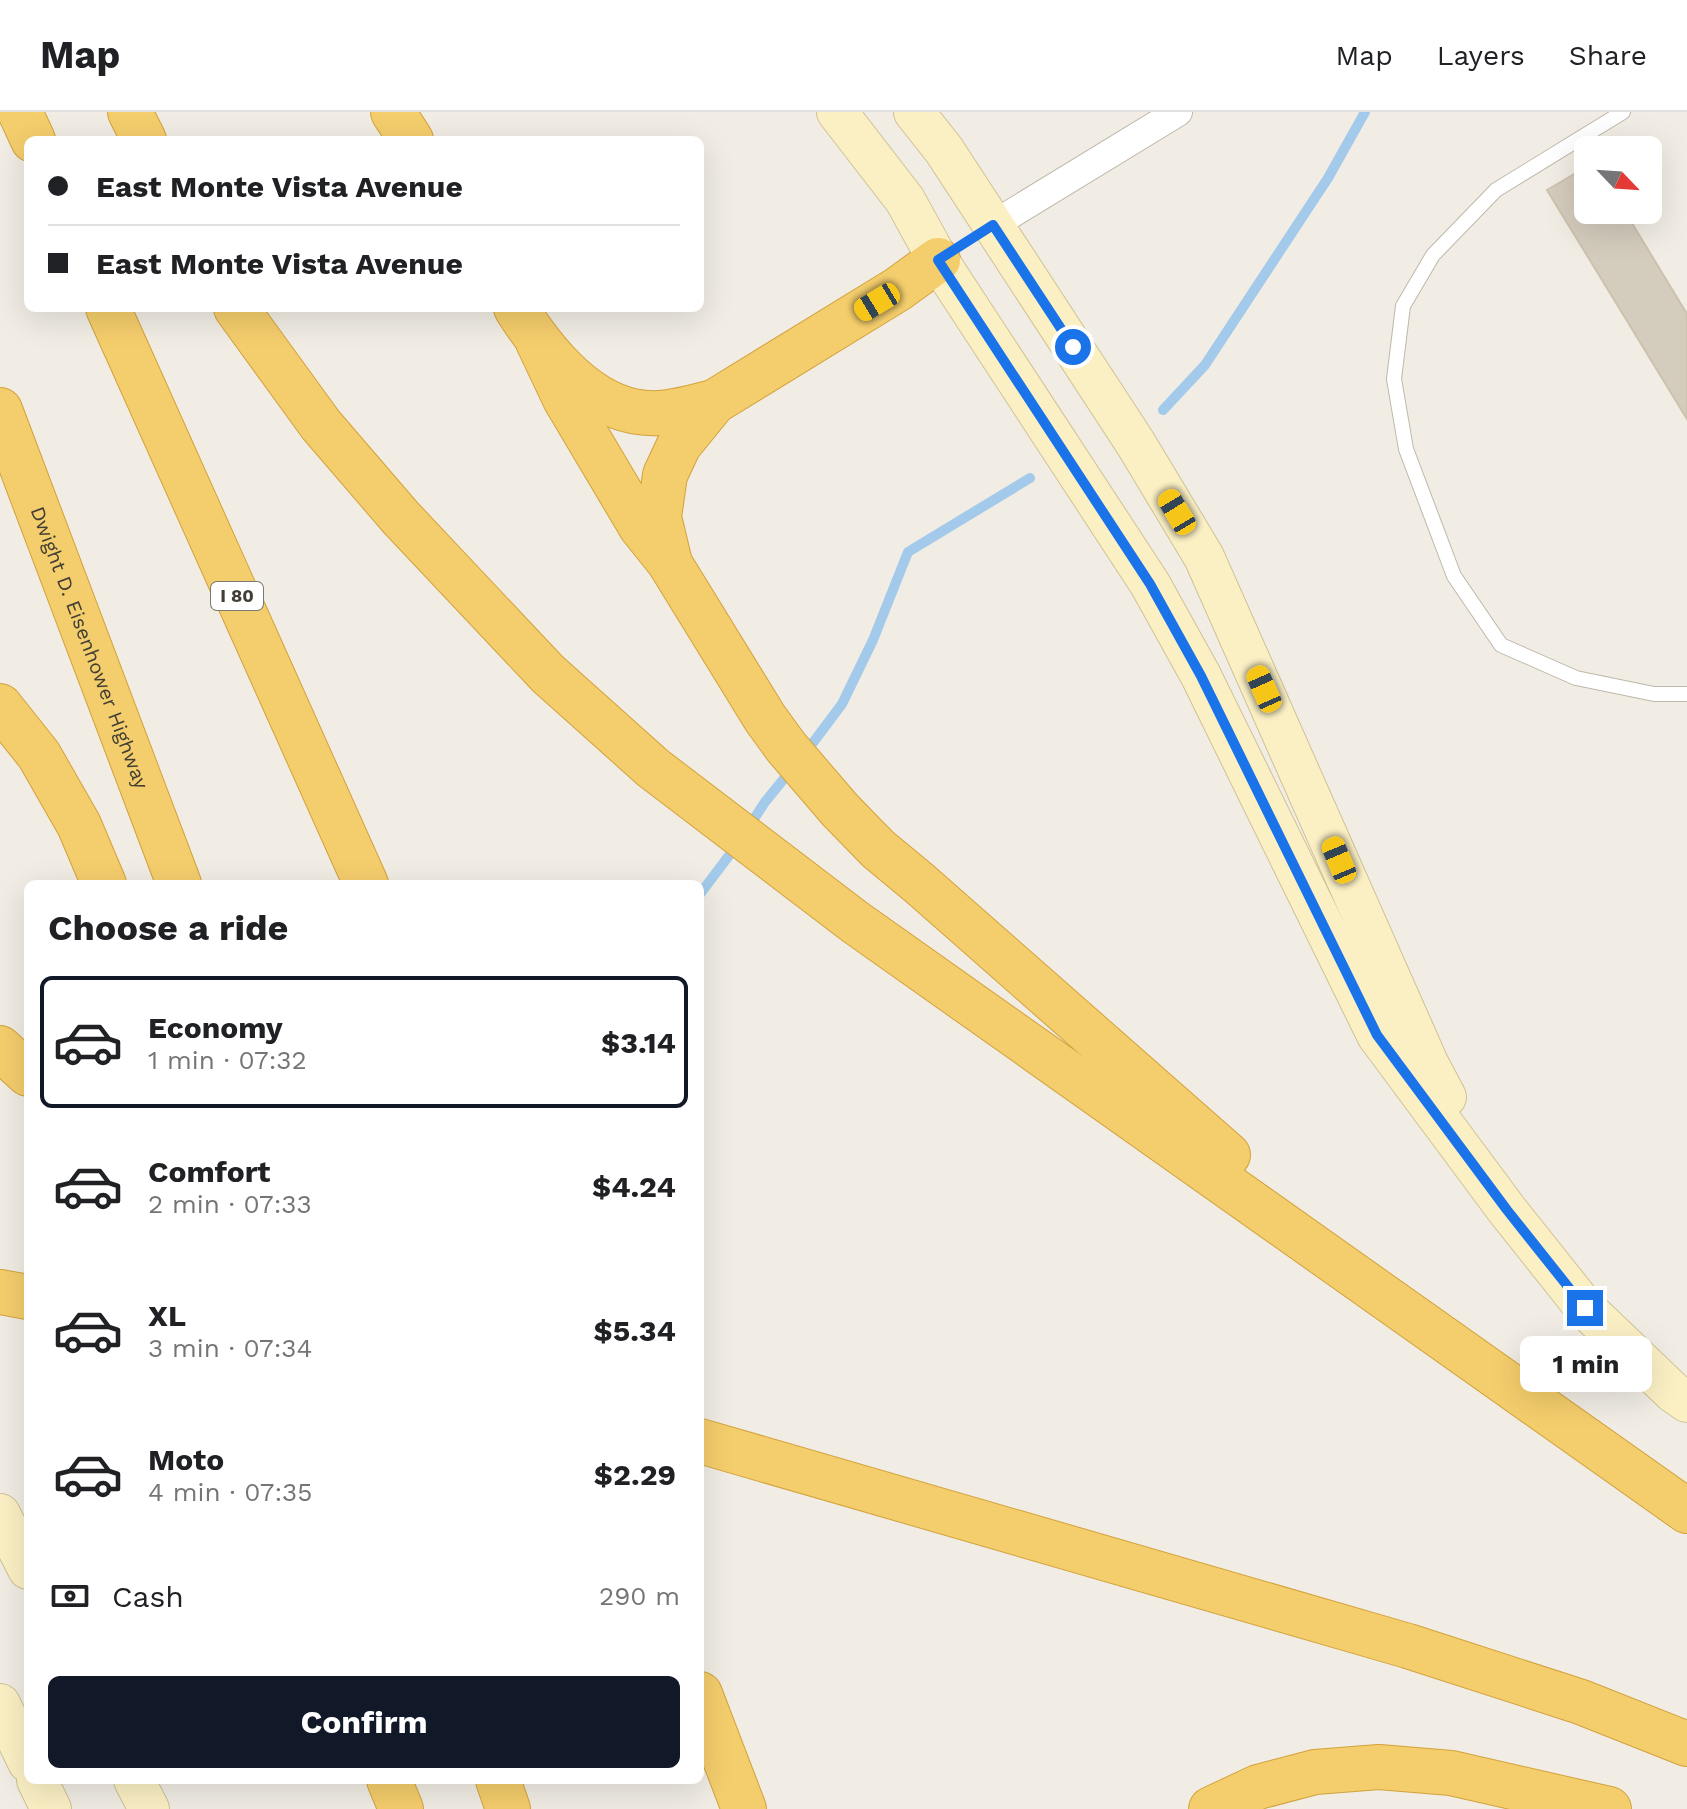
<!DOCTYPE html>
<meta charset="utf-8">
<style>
body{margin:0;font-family:"Work Sans",sans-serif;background:#f2f2f2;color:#202124;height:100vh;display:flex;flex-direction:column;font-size:30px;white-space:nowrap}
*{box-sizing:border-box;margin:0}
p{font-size:26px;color:#757577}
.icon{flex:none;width:44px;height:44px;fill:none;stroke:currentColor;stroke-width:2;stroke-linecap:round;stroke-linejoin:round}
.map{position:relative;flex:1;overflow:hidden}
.drawer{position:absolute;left:24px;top:768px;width:680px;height:904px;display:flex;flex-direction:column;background:#fff;border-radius:12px;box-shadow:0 8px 32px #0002}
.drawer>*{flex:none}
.hud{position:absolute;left:24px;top:24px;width:680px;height:176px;border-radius:12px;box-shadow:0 8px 32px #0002;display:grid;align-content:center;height:176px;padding:0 24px;background:#fff}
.needle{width:52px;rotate:115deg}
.buttons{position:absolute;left:1574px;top:24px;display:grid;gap:16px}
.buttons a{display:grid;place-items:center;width:88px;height:88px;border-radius:12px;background:#fff;box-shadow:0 8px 32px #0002;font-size:40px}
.end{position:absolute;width:36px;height:36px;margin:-18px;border:10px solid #1a73e8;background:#fff;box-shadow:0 0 0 4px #fff}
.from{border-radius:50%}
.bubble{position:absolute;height:56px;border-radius:12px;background:#fff;box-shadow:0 8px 32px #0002;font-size:26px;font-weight:700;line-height:56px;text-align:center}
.car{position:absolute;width:24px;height:48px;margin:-24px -12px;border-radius:10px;box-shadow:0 0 6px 2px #0007;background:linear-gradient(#f5c518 24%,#345 0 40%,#f5c518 0 76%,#345 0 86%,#f5c518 0)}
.hud b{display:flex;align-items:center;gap:28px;height:76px;font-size:30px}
.hud b+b{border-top:2px solid #e0e0e0}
.hud i{width:20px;height:20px;background:#202124}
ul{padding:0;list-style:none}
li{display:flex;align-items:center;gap:24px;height:132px;margin:0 16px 12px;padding:0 8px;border:4px solid transparent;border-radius:12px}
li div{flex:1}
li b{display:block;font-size:30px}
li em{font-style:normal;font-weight:700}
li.active{border-color:#111827}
li>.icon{width:72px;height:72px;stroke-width:1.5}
h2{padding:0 24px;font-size:36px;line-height:96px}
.pay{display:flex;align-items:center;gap:20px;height:88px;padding:0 24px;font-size:30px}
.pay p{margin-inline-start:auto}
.cta{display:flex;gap:16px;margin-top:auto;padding:16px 24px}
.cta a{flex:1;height:92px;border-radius:12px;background:#111827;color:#fff;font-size:32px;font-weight:700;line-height:92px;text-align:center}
header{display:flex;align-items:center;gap:48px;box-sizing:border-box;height:112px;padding:0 40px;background:#fff;border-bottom:2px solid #e0e0e0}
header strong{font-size:38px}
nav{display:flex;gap:44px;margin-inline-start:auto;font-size:28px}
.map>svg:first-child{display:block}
</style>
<header>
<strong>Map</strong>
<nav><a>Map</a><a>Layers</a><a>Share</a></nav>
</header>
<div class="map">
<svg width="1687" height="1697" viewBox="0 0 1687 1697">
<rect width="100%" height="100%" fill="#f1ede4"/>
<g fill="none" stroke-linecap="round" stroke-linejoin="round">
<g stroke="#a3caea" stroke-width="10">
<path d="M 1163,298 L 1205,253 L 1328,66 L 1365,0"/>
<path d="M 806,640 L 842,592 L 873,528 L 908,440 L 1030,366"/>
<path d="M 748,716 L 765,690 L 791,658"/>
<path d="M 700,782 L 737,733"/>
</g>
</g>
<path fill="#d4ccbd" stroke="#ccc2ae" stroke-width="2" d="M 1588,54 L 1588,98 L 1624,98 L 1687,202 L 1687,307 L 1547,78 Z"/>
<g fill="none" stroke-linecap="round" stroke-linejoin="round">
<defs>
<path id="lane" d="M 1623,0 L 1496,78 L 1433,143 L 1403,194 L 1394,267 L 1406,337 L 1454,464 L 1501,533 L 1576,566 L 1654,582 L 1687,582"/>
<path id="street" d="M 993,113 L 1178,0"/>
<g id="secondary">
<path d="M 837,0 L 905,88 L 938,148 L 1150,472 L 1201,564 L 1377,923 L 1507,1098 L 1585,1196 L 1674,1281 L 1687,1290"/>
<path d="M 914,0 L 944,38 L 1136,332 L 1204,445 L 1428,951 L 1446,985"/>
<path d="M 0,1402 L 28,1457"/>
<path d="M 0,1592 L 28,1650"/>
<path d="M 37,1668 L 51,1697"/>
<path d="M 134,1668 L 149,1697"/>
</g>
<g id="highway">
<path d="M 20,0 L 33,28"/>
<path d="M 130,0 L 144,28"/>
<path d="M 393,0 L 411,28"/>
<path d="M 108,196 L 366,772"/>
<path d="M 236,196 L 321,313 L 401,406 L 548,562 L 653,656 L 855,810 L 1687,1399"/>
<path d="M 516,196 C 547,245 595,305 659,301 C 677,300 696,294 714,290"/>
<path d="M 538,230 L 565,287 L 641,415 L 669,450 L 765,606 L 786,635 L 840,698 L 878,737 L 919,771 L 1228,1043"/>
<path id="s1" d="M 0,298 L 179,772"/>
<path d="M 669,447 L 659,405 L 665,363 L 679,333 L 714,290 L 898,177 L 938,148"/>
<path d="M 0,594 L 39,643 L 79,713 L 104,772"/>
<path d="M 0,936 L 28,962"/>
<path d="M 0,1180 L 28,1185"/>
<path d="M 700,1329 L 1408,1534 L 1581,1590 L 1687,1632"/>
<path d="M 700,1582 L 744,1697"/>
<path d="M 389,1668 L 401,1697"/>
<path d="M 498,1668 L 508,1697"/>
<path d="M 1211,1697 L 1258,1675 L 1315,1660 L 1379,1655 L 1451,1661 L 1609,1697"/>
</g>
</defs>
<use href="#lane" stroke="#beb8aa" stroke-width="16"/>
<use href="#street" stroke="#beb8aa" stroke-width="30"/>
<use href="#secondary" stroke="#cec296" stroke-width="42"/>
<use href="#highway" stroke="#d2a23d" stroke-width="46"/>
<use href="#lane" stroke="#fff" stroke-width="14"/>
<use href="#street" stroke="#fff" stroke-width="28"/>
<use href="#secondary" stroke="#fbf0c4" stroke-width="40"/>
<use href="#highway" stroke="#f4cd6c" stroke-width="44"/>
</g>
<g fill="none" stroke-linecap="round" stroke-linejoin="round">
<path stroke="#1a73e8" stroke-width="10" d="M 1073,235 L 993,113 L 938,148 L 1150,472 L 1201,564 L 1377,923 L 1507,1098 L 1585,1196"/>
</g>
<g text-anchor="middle" stroke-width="8" stroke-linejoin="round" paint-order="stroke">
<rect fill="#fff" stroke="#7b7871" stroke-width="2" x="211" y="470" width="52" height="28" rx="6"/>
<g font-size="18" font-weight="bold" fill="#423e34">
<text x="237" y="490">I 80</text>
</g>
<g font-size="20" fill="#423e34" stroke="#fff">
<text dy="7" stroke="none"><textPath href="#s1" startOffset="254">Dwight D. Eisenhower Highway</textPath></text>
</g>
</g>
</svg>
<div class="buttons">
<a><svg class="needle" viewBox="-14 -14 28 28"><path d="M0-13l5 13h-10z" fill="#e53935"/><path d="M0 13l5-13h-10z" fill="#757577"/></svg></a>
</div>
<i class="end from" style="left:1073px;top:235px"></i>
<i class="end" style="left:1585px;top:1196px"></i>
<div class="bubble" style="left:1520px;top:1224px;width:132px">1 min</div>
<i class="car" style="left:877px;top:190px;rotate:239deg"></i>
<i class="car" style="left:1177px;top:400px;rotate:329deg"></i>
<i class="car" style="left:1264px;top:577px;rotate:336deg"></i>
<i class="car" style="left:1339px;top:748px;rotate:337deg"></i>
<div class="hud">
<b><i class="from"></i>East Monte Vista Avenue</b>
<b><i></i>East Monte Vista Avenue</b>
</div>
<section class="drawer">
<h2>Choose a ride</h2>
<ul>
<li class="active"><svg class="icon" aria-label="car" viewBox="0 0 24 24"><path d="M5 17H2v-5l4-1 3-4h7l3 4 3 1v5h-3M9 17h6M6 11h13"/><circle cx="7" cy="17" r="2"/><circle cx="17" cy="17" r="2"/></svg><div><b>Economy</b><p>1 min · 07:32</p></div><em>$3.14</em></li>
<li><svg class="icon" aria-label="car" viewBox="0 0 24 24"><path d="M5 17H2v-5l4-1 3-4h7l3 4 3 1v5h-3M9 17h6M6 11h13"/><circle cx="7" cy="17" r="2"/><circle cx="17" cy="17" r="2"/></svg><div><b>Comfort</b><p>2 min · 07:33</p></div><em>$4.24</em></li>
<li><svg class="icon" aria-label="car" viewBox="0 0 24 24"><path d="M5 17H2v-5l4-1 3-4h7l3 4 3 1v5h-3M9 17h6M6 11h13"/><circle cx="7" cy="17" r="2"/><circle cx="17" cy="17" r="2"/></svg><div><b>XL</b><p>3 min · 07:34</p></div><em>$5.34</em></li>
<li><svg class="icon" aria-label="car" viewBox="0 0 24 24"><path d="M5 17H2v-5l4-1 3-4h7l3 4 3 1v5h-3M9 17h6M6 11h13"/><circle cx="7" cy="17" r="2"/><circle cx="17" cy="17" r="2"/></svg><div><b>Moto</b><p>4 min · 07:35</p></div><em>$2.29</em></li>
</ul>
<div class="pay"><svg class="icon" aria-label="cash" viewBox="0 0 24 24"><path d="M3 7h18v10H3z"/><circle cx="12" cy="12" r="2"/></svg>Cash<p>290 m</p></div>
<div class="cta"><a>Confirm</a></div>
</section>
</div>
